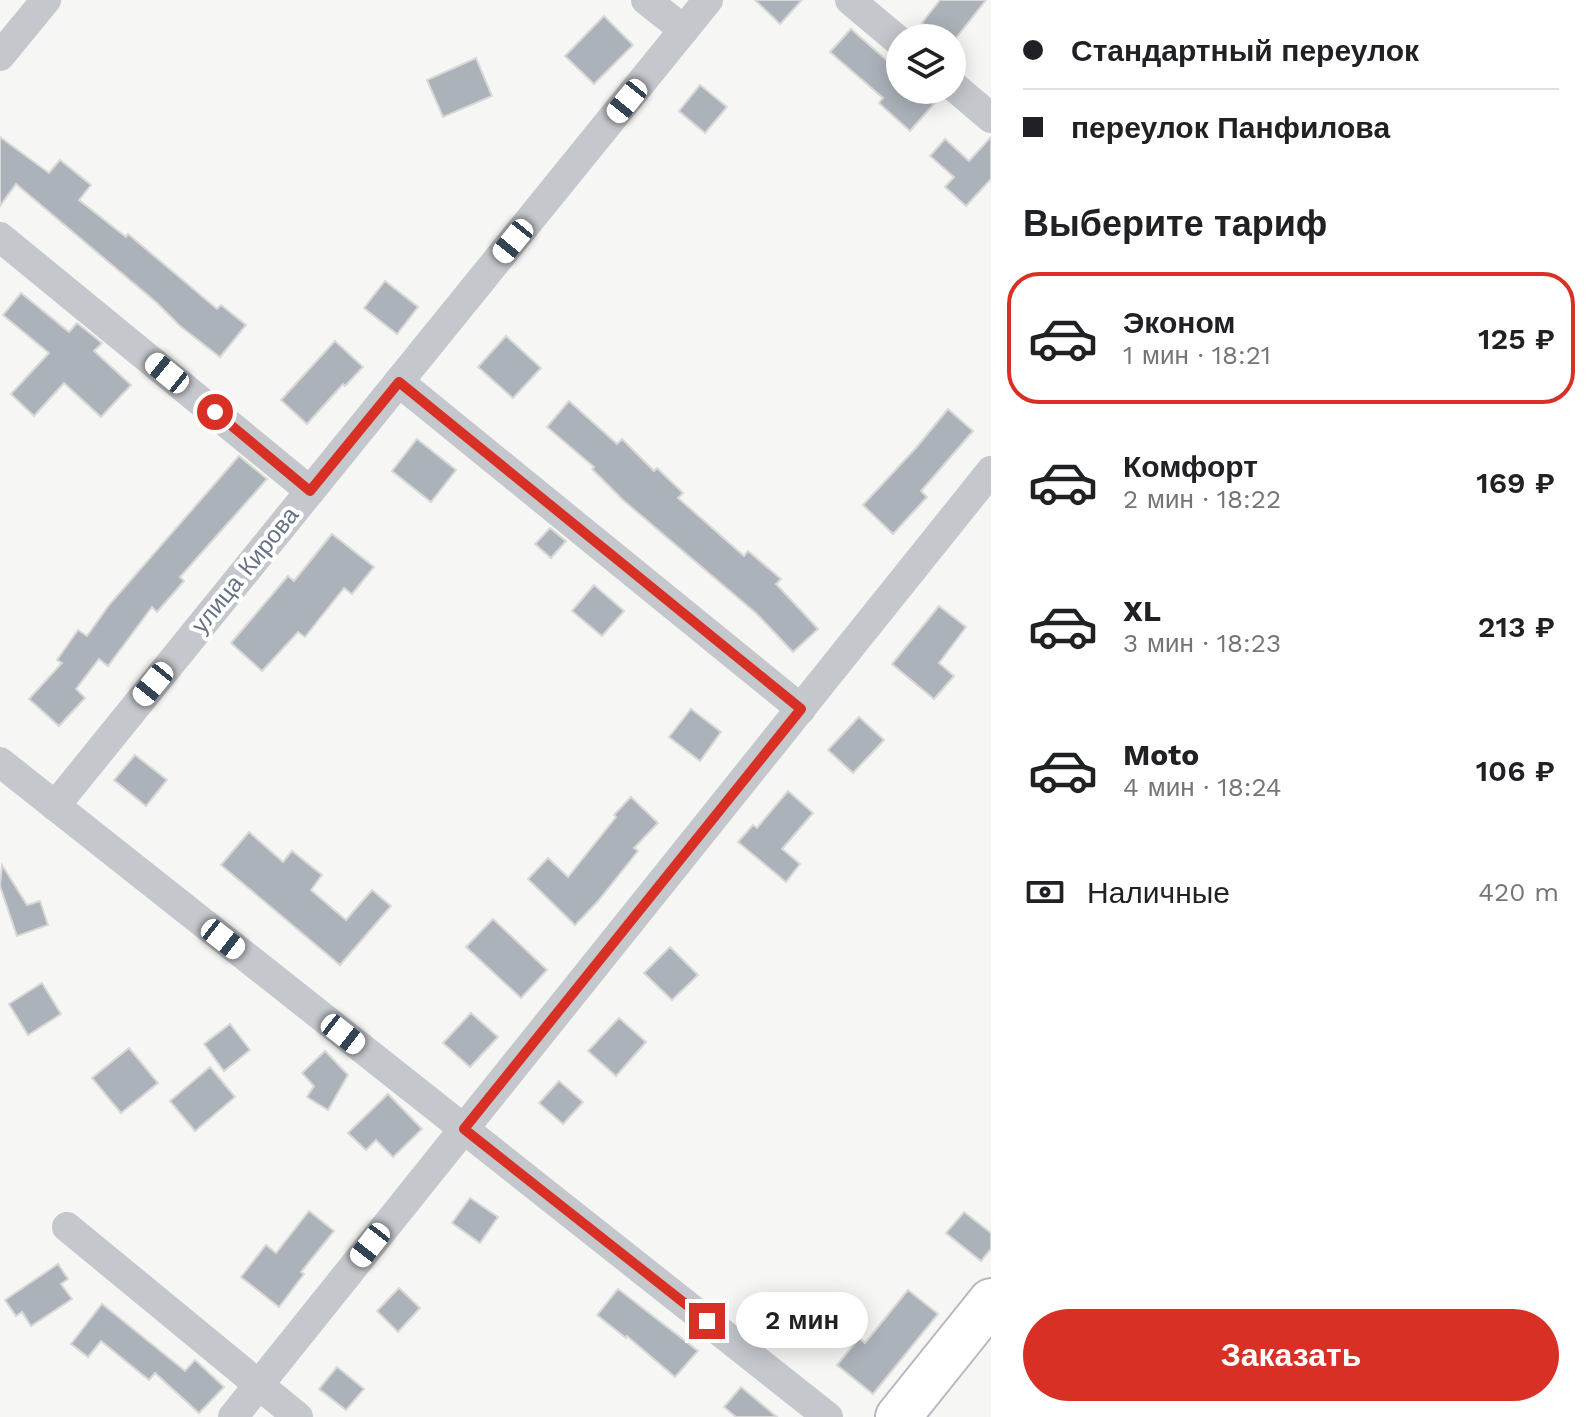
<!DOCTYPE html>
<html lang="ru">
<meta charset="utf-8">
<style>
body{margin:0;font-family:"Work Sans",sans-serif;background:#f2f2f2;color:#202124;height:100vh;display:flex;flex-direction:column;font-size:30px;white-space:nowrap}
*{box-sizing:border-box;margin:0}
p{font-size:26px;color:#757577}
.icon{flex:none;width:44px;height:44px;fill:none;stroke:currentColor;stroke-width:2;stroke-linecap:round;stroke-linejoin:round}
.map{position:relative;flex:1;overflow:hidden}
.drawer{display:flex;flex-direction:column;background:#fff;width:600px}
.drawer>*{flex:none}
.top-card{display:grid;align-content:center;height:176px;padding:0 32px;background:#fff}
.fabs{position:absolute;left:886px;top:24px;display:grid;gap:16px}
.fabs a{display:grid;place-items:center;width:80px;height:80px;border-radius:50%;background:#fff;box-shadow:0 4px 20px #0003;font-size:40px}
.end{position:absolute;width:36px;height:36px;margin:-18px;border:10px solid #d93025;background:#fff;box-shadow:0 0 0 4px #fff}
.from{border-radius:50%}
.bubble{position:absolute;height:56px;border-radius:28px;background:#fff;box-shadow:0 4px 20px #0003;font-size:26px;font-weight:600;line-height:56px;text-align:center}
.car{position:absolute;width:24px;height:48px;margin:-24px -12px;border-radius:10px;box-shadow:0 0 6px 2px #0007;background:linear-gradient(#fff 24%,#345 0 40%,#fff 0 76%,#345 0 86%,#fff 0)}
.top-card b{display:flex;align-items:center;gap:28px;height:76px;font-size:30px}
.top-card b+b{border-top:2px solid #e0e0e0}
.top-card i{width:20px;height:20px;background:#202124}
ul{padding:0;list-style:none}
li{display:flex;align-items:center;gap:24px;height:132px;margin:0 16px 12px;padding:0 16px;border:4px solid transparent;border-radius:32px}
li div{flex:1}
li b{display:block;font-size:30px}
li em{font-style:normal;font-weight:600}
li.on{border-color:#d93025}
li>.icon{width:72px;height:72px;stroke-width:1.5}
h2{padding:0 32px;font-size:36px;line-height:96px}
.pay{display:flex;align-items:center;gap:20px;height:88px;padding:0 32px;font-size:30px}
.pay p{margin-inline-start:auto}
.cta{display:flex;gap:16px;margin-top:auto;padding:16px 32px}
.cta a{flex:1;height:92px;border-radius:48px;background:#d93025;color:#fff;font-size:32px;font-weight:600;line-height:92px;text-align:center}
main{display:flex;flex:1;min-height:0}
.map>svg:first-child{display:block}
</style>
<main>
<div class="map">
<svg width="991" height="1417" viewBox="0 0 991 1417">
<rect width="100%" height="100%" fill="#f6f7f4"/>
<g fill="#acb2ba" stroke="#d8d8d6" stroke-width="2">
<path d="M 755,0 L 802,0 L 780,24 Z"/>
<path d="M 940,0 L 986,0 L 952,43 L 952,38 L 940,38 L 922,23 Z"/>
<path d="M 604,16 L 633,45 L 594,84 L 565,56 Z"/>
<path d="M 851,29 L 900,72 L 900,90 L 928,90 L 938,99 L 910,131 L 879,103 L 883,98 L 830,52 Z"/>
<path d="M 476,58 L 492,96 L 443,117 L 427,80 Z"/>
<path d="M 700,85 L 727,107 L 705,133 L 679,111 Z"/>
<path d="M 0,137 L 49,173 L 60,160 L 91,185 L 79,200 L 126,237 L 128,234 L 217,309 L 221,305 L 246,325 L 220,357 L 180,326 L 156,302 L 16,184 L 0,206 Z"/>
<path d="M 991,137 L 991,179 L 966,206 L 945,187 L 954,177 L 930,156 L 945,139 L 969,161 Z"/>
<path d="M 385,281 L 418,307 L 397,334 L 364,308 Z"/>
<path d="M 21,293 L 69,332 L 77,323 L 102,343 L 94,351 L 131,385 L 101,417 L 64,383 L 34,416 L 11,394 L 49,353 L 3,315 Z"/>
<path d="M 506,336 L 541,368 L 513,398 L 478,367 Z"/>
<path d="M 335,341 L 363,367 L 345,386 L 343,384 L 307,424 L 281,400 Z"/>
<path d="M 569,401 L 617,444 L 622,439 L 654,471 L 657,468 L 683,493 L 678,498 L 744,556 L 748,551 L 781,579 L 776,584 L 818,629 L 793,652 L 757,614 L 623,500 L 592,469 L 594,467 L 547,427 Z"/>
<path d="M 948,409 L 973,431 L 921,491 L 927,497 L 893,534 L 863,505 L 916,448 Z"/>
<path d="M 417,439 L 456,470 L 431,502 L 392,471 Z"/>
<path d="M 239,456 L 267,479 L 180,577 L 184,581 L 157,612 L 152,607 L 108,666 L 99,659 L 76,689 L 85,698 L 59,726 L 29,699 L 62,663 L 57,660 L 78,630 L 87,636 L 110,604 Z"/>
<path d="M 550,528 L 566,541 L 551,558 L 535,544 Z"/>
<path d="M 332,534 L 374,567 L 352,594 L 344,588 L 305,637 L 298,632 L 262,671 L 231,643 L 288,576 L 294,581 Z"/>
<path d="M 594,585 L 624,611 L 602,636 L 572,611 Z"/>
<path d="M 939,606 L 966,627 L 939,663 L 954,676 L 934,699 L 892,664 Z"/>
<path d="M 691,709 L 721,732 L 700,761 L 669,737 Z"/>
<path d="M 859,717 L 884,740 L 853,773 L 828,750 Z"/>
<path d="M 135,755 L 167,780 L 146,806 L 114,780 Z"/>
<path d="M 788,791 L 813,813 L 782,849 L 800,864 L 786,882 L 738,842 L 753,825 L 757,828 Z"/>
<path d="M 631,797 L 658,823 L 634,848 L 638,851 L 598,901 L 575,925 L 528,879 L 548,858 L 568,877 L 616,817 L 614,815 Z"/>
<path d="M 249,832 L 283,862 L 292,851 L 322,875 L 311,890 L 346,920 L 372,890 L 391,906 L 340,965 L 221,865 Z"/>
<path d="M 2,865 L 27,905 L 40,901 L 48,925 L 17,936 L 0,886 Z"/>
<path d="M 493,919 L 547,970 L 521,998 L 466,947 Z"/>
<path d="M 670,947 L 698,975 L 672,1000 L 644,973 Z"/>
<path d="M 42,983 L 61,1014 L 28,1035 L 9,1004 Z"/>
<path d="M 471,1013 L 498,1037 L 470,1067 L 443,1043 Z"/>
<path d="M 619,1018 L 646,1042 L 616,1076 L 588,1051 Z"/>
<path d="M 230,1024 L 250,1050 L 224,1071 L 204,1044 Z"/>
<path d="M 129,1048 L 158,1083 L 121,1113 L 92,1078 Z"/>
<path d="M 325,1051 L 348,1075 L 328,1110 L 307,1097 L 314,1086 L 302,1073 Z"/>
<path d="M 210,1067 L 235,1097 L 195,1131 L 170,1101 Z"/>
<path d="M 559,1081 L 583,1102 L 563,1124 L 539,1103 Z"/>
<path d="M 388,1094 L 422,1129 L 393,1157 L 376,1140 L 366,1150 L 348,1133 Z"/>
<path d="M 470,1198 L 498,1217 L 480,1243 L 452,1223 Z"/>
<path d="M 309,1211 L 334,1231 L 301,1272 L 304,1274 L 279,1307 L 241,1277 L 266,1245 L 276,1253 Z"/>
<path d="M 964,1212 L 991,1233 L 991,1249 L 981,1261 L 946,1233 Z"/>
<path d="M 58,1264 L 68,1279 L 61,1284 L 72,1299 L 31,1326 L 22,1312 L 16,1316 L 5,1300 Z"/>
<path d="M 399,1288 L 420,1308 L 398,1332 L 377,1311 Z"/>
<path d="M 618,1289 L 698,1351 L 675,1377 L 627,1336 L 626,1338 L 597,1315 Z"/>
<path d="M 908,1290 L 938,1314 L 873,1394 L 837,1365 L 859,1338 L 865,1343 Z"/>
<path d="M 102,1304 L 185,1371 L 195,1360 L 224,1387 L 199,1413 L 155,1373 L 149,1380 L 101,1341 L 88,1357 L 71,1344 Z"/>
<path d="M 337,1367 L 364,1389 L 346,1410 L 319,1389 Z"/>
<path d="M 741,1387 L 777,1417 L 736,1417 L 724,1407 Z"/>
</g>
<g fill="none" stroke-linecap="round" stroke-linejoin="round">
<defs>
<path id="secondary" d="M 898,1417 L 991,1301"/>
</defs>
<use href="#secondary" stroke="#b6bac0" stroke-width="48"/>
<g stroke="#c4c7cb" stroke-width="30">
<path d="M 646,0 L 684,30"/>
<path d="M 850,0 L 900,42"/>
<path d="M 0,56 L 46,0"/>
<path d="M 952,85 L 991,118"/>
<path d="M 0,237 L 310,491"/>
<path d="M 399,382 L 801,709"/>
<path d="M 0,762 L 828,1417"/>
<path d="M 55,806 L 708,0"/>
<path d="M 67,1227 L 298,1417"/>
<path d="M 233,1417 L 991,471"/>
</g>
<use href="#secondary" stroke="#fff" stroke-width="44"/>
</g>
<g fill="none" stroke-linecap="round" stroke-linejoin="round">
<path stroke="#d93025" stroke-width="10" d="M 215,412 L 310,491 L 399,382 L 801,709 L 464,1129 L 707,1321"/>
</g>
<g text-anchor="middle" stroke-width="8" stroke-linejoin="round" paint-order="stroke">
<g font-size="24" fill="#657285" stroke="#fff">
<text transform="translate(245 570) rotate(-51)" y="8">улица Кирова</text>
</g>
</g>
</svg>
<div class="fabs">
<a><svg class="icon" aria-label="layers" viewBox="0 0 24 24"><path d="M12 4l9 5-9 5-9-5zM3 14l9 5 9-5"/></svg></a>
</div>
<i class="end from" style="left:215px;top:412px"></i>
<i class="end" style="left:707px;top:1321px"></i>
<div class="bubble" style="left:736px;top:1292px;width:132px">2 мин</div>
<i class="car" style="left:627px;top:101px;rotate:219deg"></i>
<i class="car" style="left:513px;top:241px;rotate:219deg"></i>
<i class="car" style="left:167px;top:373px;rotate:309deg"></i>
<i class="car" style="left:153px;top:684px;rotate:219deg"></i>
<i class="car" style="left:223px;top:939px;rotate:128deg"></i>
<i class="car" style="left:343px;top:1034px;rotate:128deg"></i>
<i class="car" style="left:370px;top:1245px;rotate:218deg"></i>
</div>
<section class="drawer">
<div class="top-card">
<b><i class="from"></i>Стандартный переулок</b>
<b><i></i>переулок Панфилова</b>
</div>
<h2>Выберите тариф</h2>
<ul>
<li class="on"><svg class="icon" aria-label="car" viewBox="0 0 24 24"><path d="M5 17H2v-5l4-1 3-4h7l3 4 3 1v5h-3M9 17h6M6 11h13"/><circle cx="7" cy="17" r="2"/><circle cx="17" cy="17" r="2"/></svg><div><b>Эконом</b><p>1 мин · 18:21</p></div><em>125 ₽</em></li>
<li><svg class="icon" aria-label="car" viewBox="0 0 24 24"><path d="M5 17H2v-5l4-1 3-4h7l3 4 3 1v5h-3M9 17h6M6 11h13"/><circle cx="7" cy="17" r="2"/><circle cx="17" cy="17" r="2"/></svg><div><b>Комфорт</b><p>2 мин · 18:22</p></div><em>169 ₽</em></li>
<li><svg class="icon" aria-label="car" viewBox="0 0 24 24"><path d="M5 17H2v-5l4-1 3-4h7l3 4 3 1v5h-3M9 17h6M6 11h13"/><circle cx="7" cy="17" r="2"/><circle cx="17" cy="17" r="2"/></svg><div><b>XL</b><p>3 мин · 18:23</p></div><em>213 ₽</em></li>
<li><svg class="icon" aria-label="car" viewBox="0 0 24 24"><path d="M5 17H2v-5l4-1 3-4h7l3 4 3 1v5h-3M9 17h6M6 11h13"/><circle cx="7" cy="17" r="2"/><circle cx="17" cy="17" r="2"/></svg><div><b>Moto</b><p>4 мин · 18:24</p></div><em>106 ₽</em></li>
</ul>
<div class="pay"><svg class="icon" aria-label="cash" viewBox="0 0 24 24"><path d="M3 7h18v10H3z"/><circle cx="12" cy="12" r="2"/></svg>Наличные<p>420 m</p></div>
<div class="cta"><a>Заказать</a></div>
</section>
</main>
